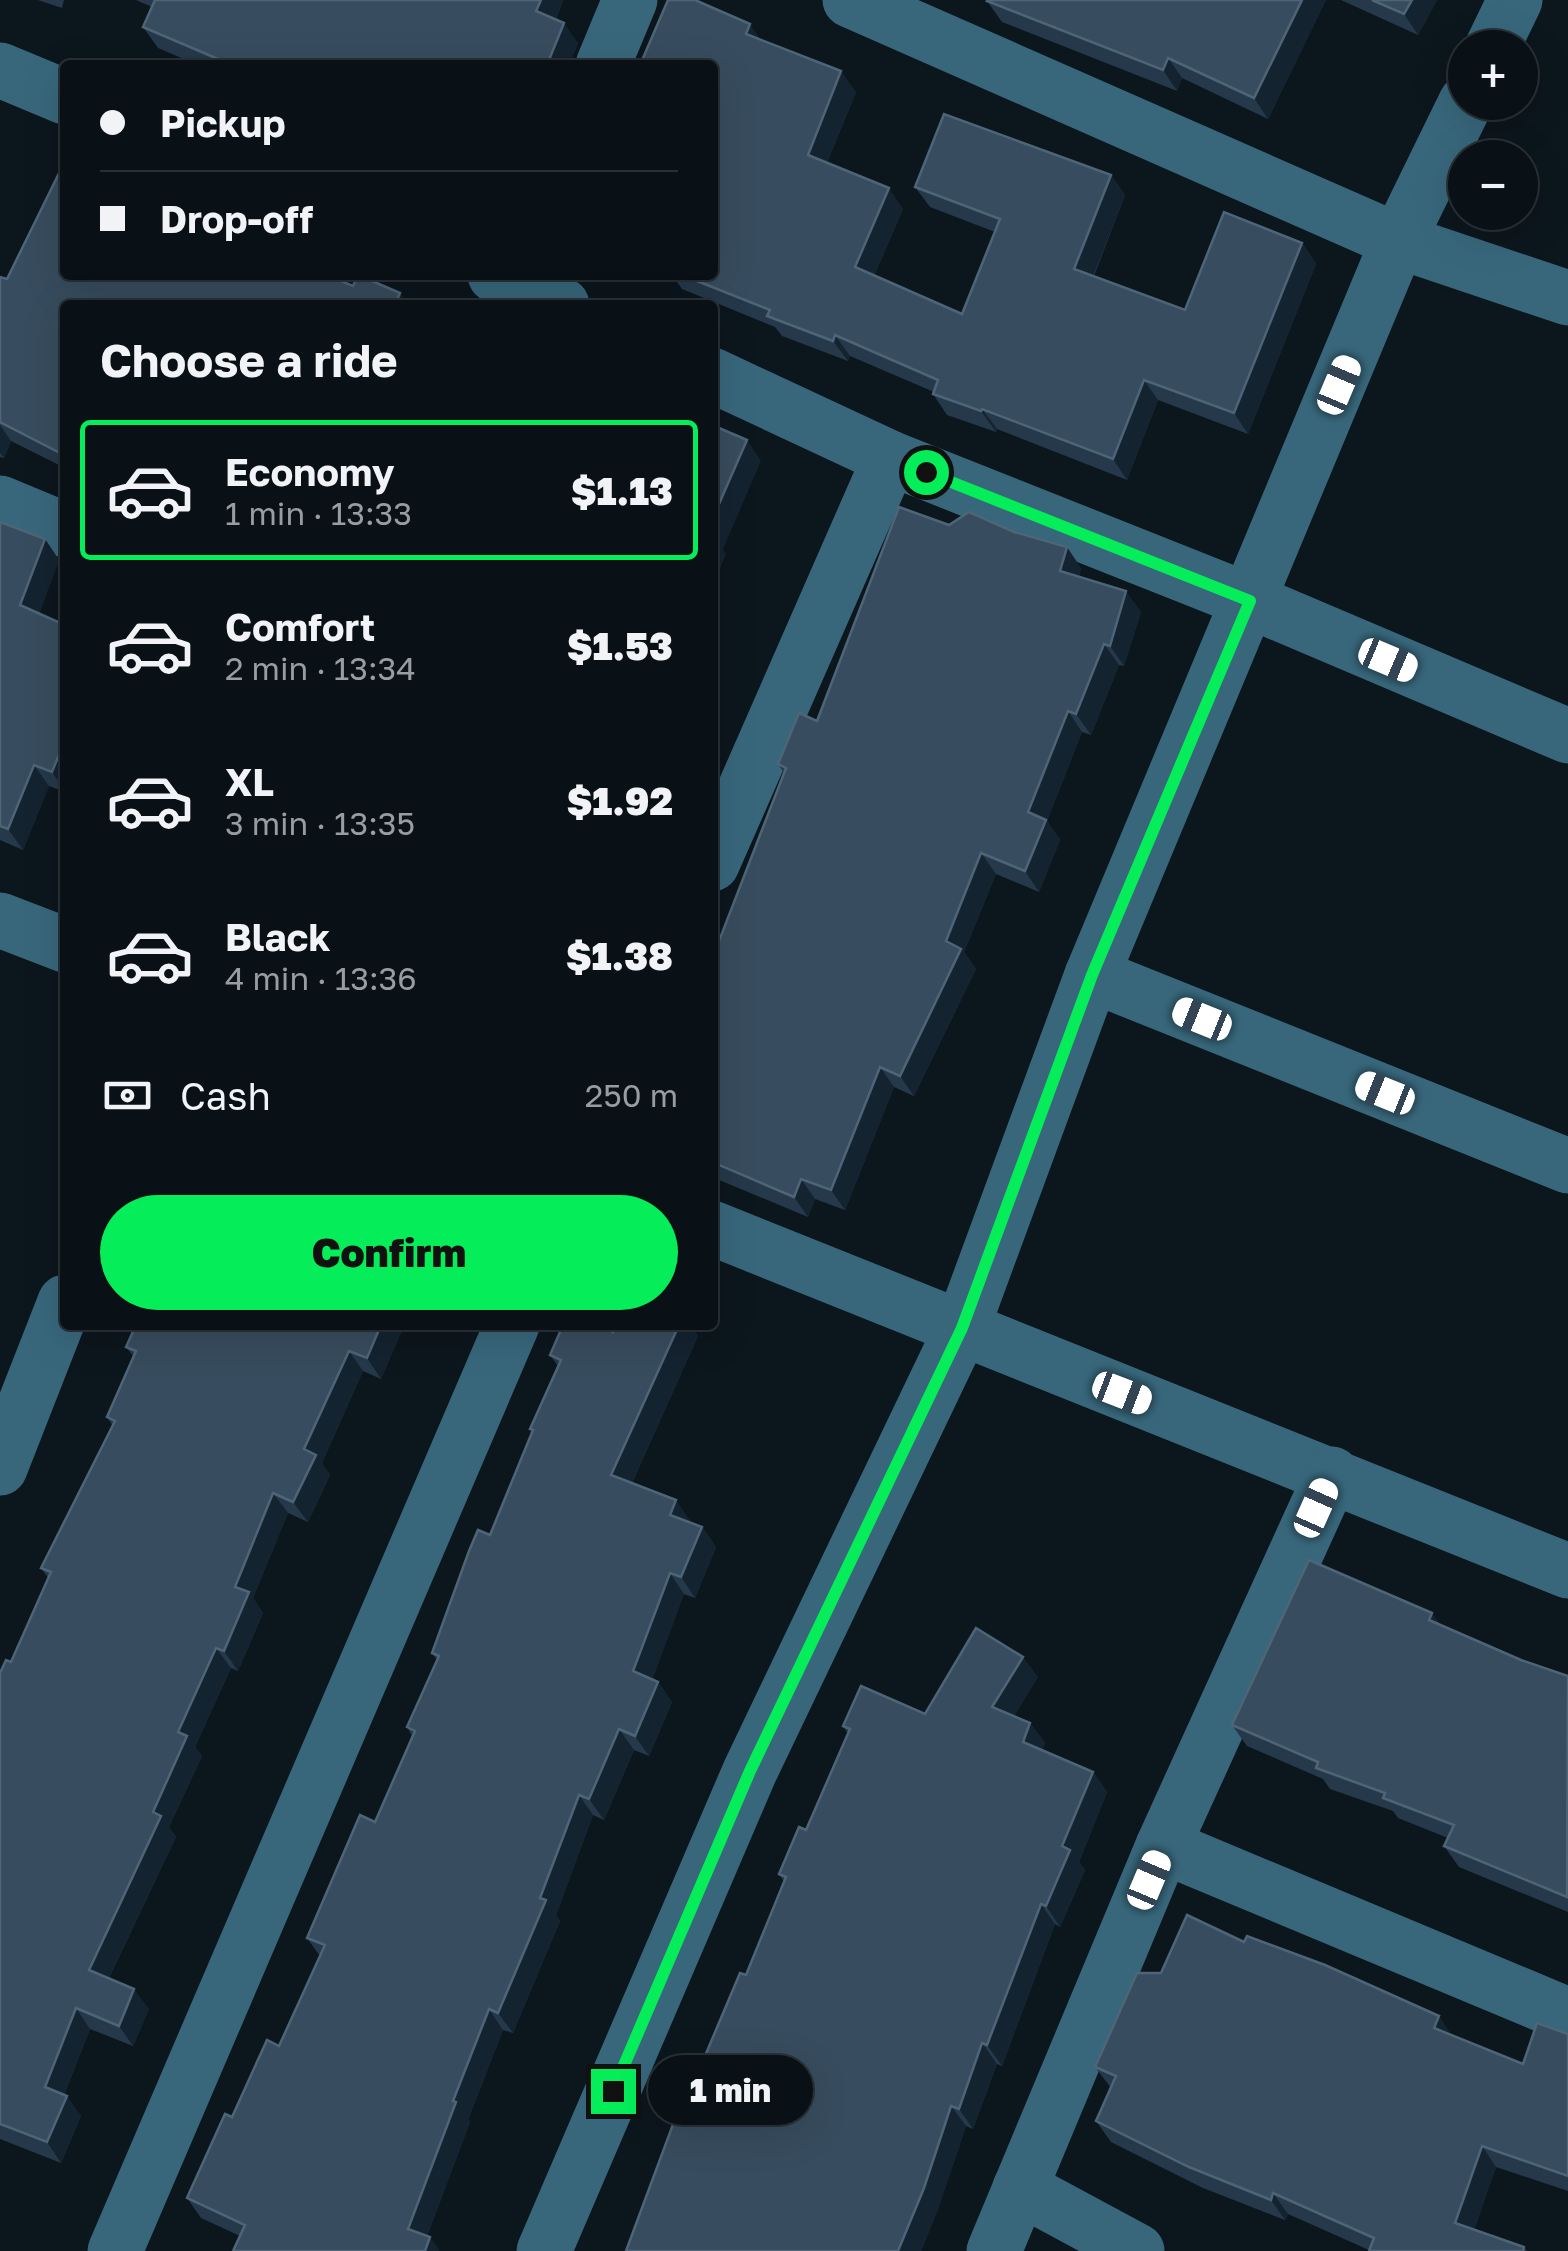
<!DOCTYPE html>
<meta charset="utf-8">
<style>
body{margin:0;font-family:"Golos Text",sans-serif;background:#12191f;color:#f1f3f6;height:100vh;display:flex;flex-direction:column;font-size:38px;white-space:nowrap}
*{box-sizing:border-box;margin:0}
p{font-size:32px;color:#999da1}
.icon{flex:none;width:55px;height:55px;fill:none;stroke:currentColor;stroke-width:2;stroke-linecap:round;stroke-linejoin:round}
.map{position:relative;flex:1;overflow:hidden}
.details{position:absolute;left:60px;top:300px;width:658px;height:1030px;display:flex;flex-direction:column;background:#091016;border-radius:10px;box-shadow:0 10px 40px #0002,0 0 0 2px #293035}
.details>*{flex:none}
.top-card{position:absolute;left:60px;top:60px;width:658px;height:220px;border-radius:10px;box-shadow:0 10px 40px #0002,0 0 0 2px #293035;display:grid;align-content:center;height:220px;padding:0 40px;background:#091016}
.fabs{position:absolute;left:1448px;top:30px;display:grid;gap:20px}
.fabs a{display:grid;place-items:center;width:90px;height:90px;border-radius:50%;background:#091016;box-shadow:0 10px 40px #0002,0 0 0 2px #293035;font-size:50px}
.end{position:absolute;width:45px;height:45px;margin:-22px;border:12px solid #06ed5a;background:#111;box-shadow:0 0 0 5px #111}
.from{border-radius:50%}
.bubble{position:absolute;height:70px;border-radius:35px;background:#091016;box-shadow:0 10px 40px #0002,0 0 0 2px #293035;font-size:32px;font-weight:800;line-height:70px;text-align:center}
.car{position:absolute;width:30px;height:60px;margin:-30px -15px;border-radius:12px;box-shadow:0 0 8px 2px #0007;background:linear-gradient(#fff 24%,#345 0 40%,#fff 0 76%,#345 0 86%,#fff 0)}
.top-card b{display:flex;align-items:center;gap:35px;height:95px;font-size:38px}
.top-card b+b{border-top:2px solid #293035}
.top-card i{width:25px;height:25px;background:#f1f3f6}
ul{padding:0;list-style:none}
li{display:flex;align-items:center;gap:30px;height:140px;margin:0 20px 15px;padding:0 20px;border:5px solid transparent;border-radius:10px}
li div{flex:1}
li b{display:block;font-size:38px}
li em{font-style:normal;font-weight:800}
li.active{border-color:#06ed5a}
li>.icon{width:90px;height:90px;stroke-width:1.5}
h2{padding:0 40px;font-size:45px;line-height:120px}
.pay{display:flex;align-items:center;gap:25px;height:110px;padding:0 40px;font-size:38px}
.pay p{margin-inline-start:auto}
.button{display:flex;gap:20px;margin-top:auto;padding:20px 40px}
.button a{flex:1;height:115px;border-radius:60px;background:#06ed5a;color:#111;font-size:40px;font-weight:800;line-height:115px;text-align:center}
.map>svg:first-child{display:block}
</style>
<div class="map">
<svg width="1568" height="2251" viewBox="0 0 1568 2251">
<rect width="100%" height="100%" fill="#0c161d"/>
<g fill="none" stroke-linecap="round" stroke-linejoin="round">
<g stroke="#38677b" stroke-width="55">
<path d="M 850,0 L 1398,241 L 1568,298"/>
<path d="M 1492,48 L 1515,0"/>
<path d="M 603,65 L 630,0"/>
<path d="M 0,70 L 65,97"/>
<path d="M 495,275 L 562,305"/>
<path d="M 712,375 L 890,458 L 1250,601 L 1568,736"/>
<path d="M 0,503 L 65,530"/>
<path d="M 712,864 L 890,458"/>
<path d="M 0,920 L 65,945"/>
<path d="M 1092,975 L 1568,1166"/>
<path d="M 712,1228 L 1568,1571"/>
<path d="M 0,1468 L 65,1302"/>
<path d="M 1163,1846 L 1568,2015"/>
<path d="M 1020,2188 L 1137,2251"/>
<path d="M 115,2251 L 512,1325"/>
<path d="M 544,2251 L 750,1771 L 962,1328 L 1092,975 L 1398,241 L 1466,102"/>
<path d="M 994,2251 L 1163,1846 L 1332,1474"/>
</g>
</g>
<g fill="#25394b">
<path d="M 38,0 L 64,0 L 62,8 Z"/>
<path d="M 136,0 L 563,0 L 556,19 L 578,43 L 569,65 L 198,65 L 158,48 L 143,27 L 152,7 Z"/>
<path d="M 988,0 L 1326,0 L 1268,119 L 1182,78 L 1177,91 L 1002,22 L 987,1 Z"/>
<path d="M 1341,0 L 1437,0 L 1418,35 Z"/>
<path d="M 761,39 L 856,92 L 827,163 L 903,209 L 874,276 L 962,314 L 995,232 L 930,207 L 915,187 L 1111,175 L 1125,195 L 1094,276 L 1185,310 L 1302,243 L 1316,264 L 1248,434 L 1158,400 L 1127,480 L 997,429 L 996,432 L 947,415 L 933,394 L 934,392 L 850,356 L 848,361 L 782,336 L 775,327 L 682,289 L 672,275 L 712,275 L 712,65 Z"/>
<path d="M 65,275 L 353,286 L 400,293 L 408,305 L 65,305 L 65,468 L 11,441 L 4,458 L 0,457 L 0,277 L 7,279 Z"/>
<path d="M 0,522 L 45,539 L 59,560 L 39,613 L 65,625 L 65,792 L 49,786 L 23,850 L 0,840 Z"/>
<path d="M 949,525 L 1081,568 L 1079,577 L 1141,612 L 1124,666 L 1119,665 L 1091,735 L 1082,732 L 1047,821 L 1060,840 L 1039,892 L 996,874 L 964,952 L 976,969 L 914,1096 L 894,1087 L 845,1210 L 815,1199 L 808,1217 L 712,1177 L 712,943 L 719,941 L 784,773 L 778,764 L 817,721 Z"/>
<path d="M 136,1325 L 399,1325 L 402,1330 L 381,1379 L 363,1371 L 322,1463 L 330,1475 L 308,1522 L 288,1513 L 253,1598 L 263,1613 L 238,1671 L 231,1668 L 195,1747 L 202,1756 L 169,1827 L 176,1837 L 109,1978 L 149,2009 L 133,2046 L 90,2029 L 64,2095 L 81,2116 L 61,2163 L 0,2139 L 0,1673 L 11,1662 L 48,1578 L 41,1568 L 113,1426 L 107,1417 L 134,1357 L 126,1347 Z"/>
<path d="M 679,1325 L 690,1325 L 698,1336 L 632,1483 L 690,1520 L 690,1522 L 702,1527 L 716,1547 L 695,1598 L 684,1594 L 652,1679 L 658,1682 L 672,1702 L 649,1756 L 634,1750 L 604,1820 L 593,1815 L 556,1915 L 560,1921 L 513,2033 L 503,2030 L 468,2120 L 470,2122 L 427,2236 L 240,2236 L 201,2218 L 187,2198 L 232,2117 L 279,2046 L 320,1956 L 307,1938 L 375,1822 L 412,1736 L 407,1727 L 437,1660 L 432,1653 L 490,1535 L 532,1432 L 530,1429 L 558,1366 L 550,1355 L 613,1332 Z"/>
<path d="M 1441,1625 L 1521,1660 L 1568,1676 L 1568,1912 L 1459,1867 L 1444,1846 L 1448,1838 L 1398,1818 L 1393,1811 L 1330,1789 L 1323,1779 L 1247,1746 L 1232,1725 Z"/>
<path d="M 1038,1677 L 1014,1716 L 1030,1723 L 1045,1743 L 1042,1750 L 1093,1772 L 1107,1792 L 1079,1862 L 1085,1870 L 1060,1927 L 1055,1924 L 1002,2066 L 997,2064 L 973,2129 L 966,2126 L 938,2209 L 921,2251 L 626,2251 L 678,2120 L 746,1975 L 784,1882 L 779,1874 L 806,1830 L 848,1734 L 843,1726 L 925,1714 Z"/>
<path d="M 1568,2034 L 1568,2191 L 1496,2167 L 1474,2230 L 1524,2247 L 1527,2251 L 1369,2251 L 1369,2250 L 1288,2214 L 1285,2220 L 1203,2188 L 1111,2142 L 1096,2121 L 1111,2088 L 1095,2067 L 1452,2036 L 1523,2064 Z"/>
</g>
<g fill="#142330">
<path d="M 541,0 L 563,0 L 551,31 L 536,11 Z"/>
<path d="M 1302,0 L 1326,0 L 1268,119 L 1254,98 Z"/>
<path d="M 1412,0 L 1437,0 L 1418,35 L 1404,14 Z"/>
<path d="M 564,23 L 578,43 L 569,65 L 547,65 Z"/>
<path d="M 750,24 L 764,45 L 746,34 Z"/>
<path d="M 1168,58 L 1182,78 L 1177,91 L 1163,70 Z"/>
<path d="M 841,71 L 856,92 L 822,175 L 808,155 Z"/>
<path d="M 1111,175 L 1125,195 L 1088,289 L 1074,269 Z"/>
<path d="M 889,188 L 903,209 L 869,288 L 855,267 Z"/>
<path d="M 1302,243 L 1316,264 L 1248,434 L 1234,413 Z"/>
<path d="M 400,293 L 408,305 L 395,305 Z"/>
<path d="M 835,335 L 850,356 L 848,361 L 833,341 Z"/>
<path d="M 1144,380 L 1158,400 L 1127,480 L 1113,459 Z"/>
<path d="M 982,409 L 997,429 L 996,432 L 981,411 Z"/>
<path d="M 0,425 L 11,441 L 4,458 L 0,453 Z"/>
<path d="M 747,440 L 761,461 L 723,549 L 726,554 L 712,587 L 712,520 Z"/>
<path d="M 45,539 L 59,560 L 35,626 L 20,605 Z"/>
<path d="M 1067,547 L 1081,568 L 1075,591 L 1060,571 Z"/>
<path d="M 1126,591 L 1141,612 L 1124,666 L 1110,646 Z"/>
<path d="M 1104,644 L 1119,665 L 1091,735 L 1076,714 Z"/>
<path d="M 1068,711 L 1082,732 L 1047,821 L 1060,840 L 1039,892 L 1025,871 L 1028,812 Z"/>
<path d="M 65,740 L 65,791 L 52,772 Z"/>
<path d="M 34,765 L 49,786 L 23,850 L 8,829 Z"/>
<path d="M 981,853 L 996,874 L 964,952 L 976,969 L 914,1096 L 900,1076 L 946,941 Z"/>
<path d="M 880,1067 L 894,1087 L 845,1210 L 831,1190 Z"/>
<path d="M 801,1179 L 815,1199 L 808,1217 L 794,1197 Z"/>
<path d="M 381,1325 L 399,1325 L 402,1330 L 381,1379 L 367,1358 Z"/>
<path d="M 679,1325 L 690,1325 L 698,1336 L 626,1496 L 611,1475 Z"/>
<path d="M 349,1351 L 363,1371 L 322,1463 L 330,1475 L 308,1522 L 293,1502 L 304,1449 Z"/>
<path d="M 273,1493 L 288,1513 L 253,1598 L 263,1613 L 238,1671 L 224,1651 L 235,1587 Z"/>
<path d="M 676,1500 L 690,1520 L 685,1535 L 670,1515 Z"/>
<path d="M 702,1527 L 716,1547 L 695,1598 L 681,1577 Z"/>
<path d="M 670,1573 L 684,1594 L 648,1692 L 633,1671 Z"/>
<path d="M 1432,1613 L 1447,1633 L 1429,1620 Z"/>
<path d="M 216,1648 L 231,1668 L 195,1747 L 202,1756 L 169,1827 L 176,1837 L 103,1990 L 89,1970 L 153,1812 L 178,1732 Z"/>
<path d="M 1023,1657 L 1038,1677 L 1007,1728 L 992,1707 Z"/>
<path d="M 658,1682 L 672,1702 L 649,1756 L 635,1736 Z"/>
<path d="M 1030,1723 L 1045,1743 L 1037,1763 L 1023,1742 Z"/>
<path d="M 619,1729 L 634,1750 L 604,1820 L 589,1799 Z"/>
<path d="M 1093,1772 L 1107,1792 L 1079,1862 L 1085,1870 L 1060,1927 L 1046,1906 L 1062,1846 Z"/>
<path d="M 579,1795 L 593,1815 L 556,1915 L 560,1921 L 513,2033 L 498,2013 Z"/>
<path d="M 1041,1904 L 1055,1924 L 1002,2066 L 987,2045 Z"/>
<path d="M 134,1989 L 149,2009 L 133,2046 L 119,2026 Z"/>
<path d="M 76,2008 L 90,2029 L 59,2107 L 45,2087 Z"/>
<path d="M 489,2009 L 503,2030 L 468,2120 L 470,2122 L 422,2249 L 408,2229 L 453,2101 Z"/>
<path d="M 1439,2016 L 1453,2037 L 1434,2028 Z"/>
<path d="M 982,2043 L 997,2064 L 973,2129 L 959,2109 Z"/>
<path d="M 67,2096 L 81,2116 L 61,2163 L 47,2142 Z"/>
<path d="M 951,2106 L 966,2126 L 938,2209 L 921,2251 L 898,2251 Z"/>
<path d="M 1482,2146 L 1496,2167 L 1469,2244 L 1455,2223 Z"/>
<path d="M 1273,2193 L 1288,2214 L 1285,2220 L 1271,2200 Z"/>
<path d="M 430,2237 L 440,2251 L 425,2251 Z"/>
</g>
<g fill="#374c5e" stroke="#4e6577" stroke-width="2.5">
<path d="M 155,0 L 541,0 L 536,11 L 564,23 L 547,65 L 232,65 L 143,27 Z"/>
<path d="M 668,0 L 695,0 L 750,24 L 746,34 L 841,71 L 808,155 L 889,188 L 855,267 L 962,314 L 1000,219 L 915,187 L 944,114 L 1111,175 L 1074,269 L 1185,310 L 1224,212 L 1302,243 L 1234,413 L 1144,380 L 1113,459 L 982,409 L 981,411 L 933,394 L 938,380 L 835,335 L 833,341 L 767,316 L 770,310 L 682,275 L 712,275 L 712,159 L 715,153 L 712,152 L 712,65 L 640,65 Z"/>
<path d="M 988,0 L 1302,0 L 1254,98 L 1168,58 L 1163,70 L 987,1 Z"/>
<path d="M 1372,0 L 1412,0 L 1404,14 Z"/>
<path d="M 65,161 L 65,275 L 326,275 L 353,286 L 358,275 L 400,293 L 395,305 L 65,305 L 64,455 L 0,422 L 0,277 L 7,279 Z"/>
<path d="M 712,425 L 747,440 L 712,520 Z"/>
<path d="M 899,507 L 949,525 L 969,512 L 1014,532 L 1067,547 L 1060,571 L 1126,591 L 1110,646 L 1104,644 L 1076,714 L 1068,711 L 1028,812 L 1046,820 L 1025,871 L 981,853 L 946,941 L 961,949 L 900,1076 L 880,1067 L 831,1190 L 801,1179 L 794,1197 L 712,1162 L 712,943 L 714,939 L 719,941 L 786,768 L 778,764 L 799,713 L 817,721 Z"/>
<path d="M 0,522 L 45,539 L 20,605 L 65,625 L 65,740 L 52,772 L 34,765 L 8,829 L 0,826 Z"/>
<path d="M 136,1325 L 381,1325 L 367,1358 L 349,1351 L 304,1449 L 316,1455 L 293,1502 L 273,1493 L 235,1587 L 249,1592 L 224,1651 L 216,1648 L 178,1732 L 187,1736 L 153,1812 L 161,1816 L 89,1970 L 134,1989 L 119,2026 L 76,2008 L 45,2087 L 67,2096 L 47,2142 L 0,2124 L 0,1673 L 6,1660 L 11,1662 L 51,1572 L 41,1568 L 115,1421 L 107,1417 L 136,1351 L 126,1347 Z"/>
<path d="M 563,1325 L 597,1325 L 613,1332 L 616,1325 L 679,1325 L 611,1475 L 676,1500 L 670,1515 L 702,1527 L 681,1577 L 670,1573 L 633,1671 L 658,1682 L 635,1736 L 619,1729 L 589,1799 L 579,1795 L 540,1898 L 546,1900 L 498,2013 L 489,2009 L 453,2101 L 456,2102 L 408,2229 L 430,2237 L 425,2251 L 233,2251 L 245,2225 L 187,2198 L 225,2114 L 232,2117 L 267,2040 L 279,2046 L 325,1945 L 307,1938 L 360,1815 L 375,1822 L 415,1731 L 407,1727 L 439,1656 L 432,1653 L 469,1551 L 478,1530 L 490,1535 L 533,1430 L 530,1429 L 561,1360 L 550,1355 Z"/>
<path d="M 1309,1560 L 1432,1613 L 1429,1620 L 1521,1660 L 1568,1676 L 1567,1897 L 1444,1846 L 1454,1825 L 1383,1798 L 1385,1793 L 1316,1768 L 1318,1762 L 1232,1725 Z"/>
<path d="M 976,1628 L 1023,1657 L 992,1707 L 1030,1723 L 1023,1742 L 1093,1772 L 1062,1846 L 1070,1850 L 1046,1906 L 1041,1904 L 987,2045 L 982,2043 L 959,2109 L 951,2106 L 924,2188 L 898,2251 L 626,2251 L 675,2119 L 678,2120 L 740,1973 L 746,1975 L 786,1877 L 779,1874 L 799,1827 L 806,1830 L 850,1729 L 843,1726 L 861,1686 L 925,1714 Z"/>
<path d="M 1187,1915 L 1244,1942 L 1247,1936 L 1325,1965 L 1439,2016 L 1434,2028 L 1523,2064 L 1537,2023 L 1568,2034 L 1568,2176 L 1482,2146 L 1455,2223 L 1524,2247 L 1523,2251 L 1369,2251 L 1374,2238 L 1273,2193 L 1271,2200 L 1189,2167 L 1096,2121 L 1116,2076 L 1095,2067 L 1137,1973 L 1161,1973 Z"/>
</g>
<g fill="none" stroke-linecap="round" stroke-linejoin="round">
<path stroke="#06ed5a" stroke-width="12" d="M 613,2091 L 750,1771 L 962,1328 L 1092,975 L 1250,601 L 926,472"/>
</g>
</svg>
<div class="fabs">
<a>+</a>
<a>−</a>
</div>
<i class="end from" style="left:926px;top:472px"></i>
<i class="end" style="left:613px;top:2091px"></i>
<div class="bubble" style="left:648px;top:2055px;width:165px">1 min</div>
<i class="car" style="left:1339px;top:385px;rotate:23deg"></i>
<i class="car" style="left:1388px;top:660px;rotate:113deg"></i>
<i class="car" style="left:1202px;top:1019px;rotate:292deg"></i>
<i class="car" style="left:1385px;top:1093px;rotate:292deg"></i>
<i class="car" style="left:1122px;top:1393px;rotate:111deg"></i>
<i class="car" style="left:1316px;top:1508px;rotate:24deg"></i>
<i class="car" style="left:1149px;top:1880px;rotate:23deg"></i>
<div class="top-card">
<b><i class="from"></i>Pickup</b>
<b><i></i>Drop-off</b>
</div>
<section class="details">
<h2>Choose a ride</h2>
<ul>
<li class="active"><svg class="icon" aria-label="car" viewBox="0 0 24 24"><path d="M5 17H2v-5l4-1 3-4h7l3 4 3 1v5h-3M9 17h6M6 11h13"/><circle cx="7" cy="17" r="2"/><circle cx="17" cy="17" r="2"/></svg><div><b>Economy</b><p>1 min · 13:33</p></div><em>$1.13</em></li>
<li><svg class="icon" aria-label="car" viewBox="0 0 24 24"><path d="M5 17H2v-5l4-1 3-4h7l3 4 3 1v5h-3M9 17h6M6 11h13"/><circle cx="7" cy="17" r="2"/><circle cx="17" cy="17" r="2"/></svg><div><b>Comfort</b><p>2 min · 13:34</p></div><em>$1.53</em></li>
<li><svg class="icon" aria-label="car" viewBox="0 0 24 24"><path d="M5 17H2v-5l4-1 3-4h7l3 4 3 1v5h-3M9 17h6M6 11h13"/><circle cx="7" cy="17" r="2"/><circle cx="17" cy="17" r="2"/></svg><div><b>XL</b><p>3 min · 13:35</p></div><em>$1.92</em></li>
<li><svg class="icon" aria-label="car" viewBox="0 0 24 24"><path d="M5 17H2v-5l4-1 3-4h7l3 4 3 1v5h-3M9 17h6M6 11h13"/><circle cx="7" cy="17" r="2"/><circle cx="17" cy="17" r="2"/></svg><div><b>Black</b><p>4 min · 13:36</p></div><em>$1.38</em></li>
</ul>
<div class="pay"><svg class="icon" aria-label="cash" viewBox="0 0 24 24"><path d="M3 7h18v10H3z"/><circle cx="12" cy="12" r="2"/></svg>Cash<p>250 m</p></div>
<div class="button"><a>Confirm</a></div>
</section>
</div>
